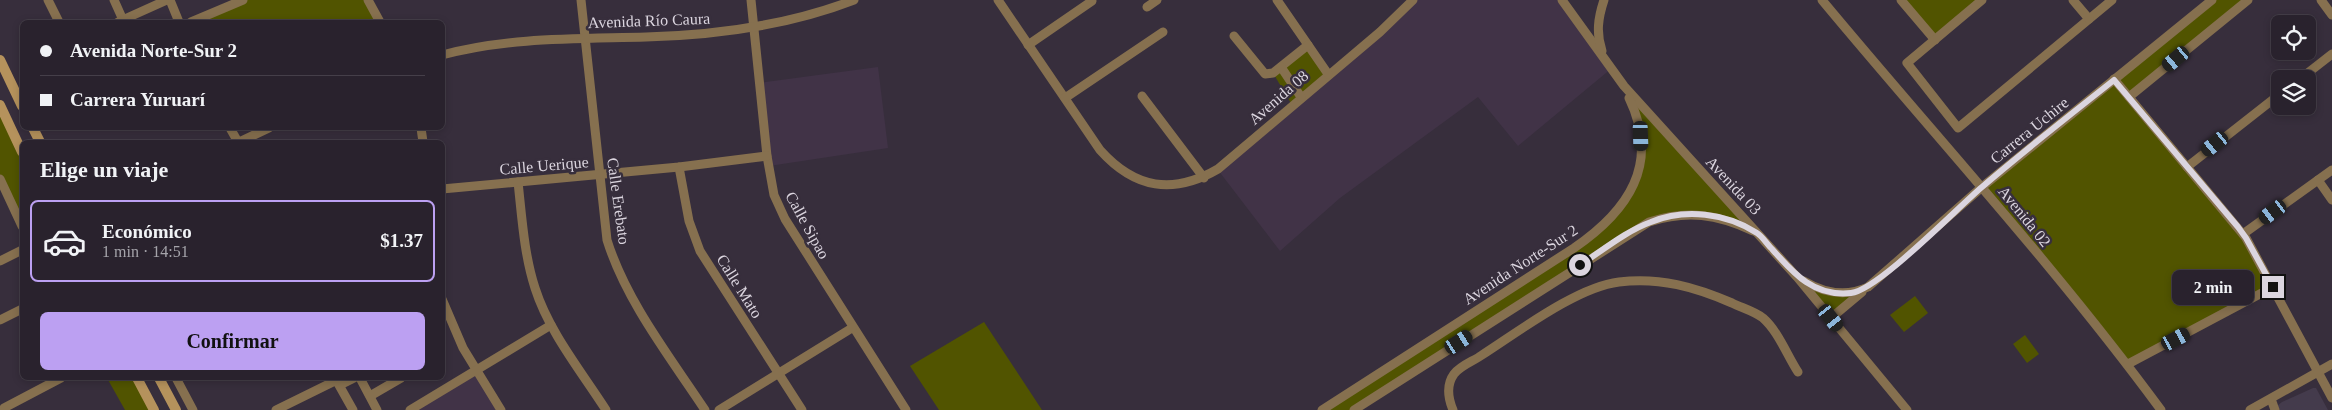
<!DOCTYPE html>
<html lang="es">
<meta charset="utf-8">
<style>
body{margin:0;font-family:"Times New Roman",serif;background:#312a35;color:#f1f3f6;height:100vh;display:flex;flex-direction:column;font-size:19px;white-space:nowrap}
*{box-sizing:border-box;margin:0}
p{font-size:16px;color:#a5a4aa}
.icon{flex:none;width:28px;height:28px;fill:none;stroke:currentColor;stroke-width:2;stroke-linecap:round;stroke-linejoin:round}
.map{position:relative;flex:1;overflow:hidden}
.panel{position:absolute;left:20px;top:140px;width:425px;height:240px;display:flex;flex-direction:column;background:#29222d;border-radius:8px;box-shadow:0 2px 8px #0003,0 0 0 1px #453f49}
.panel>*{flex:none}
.banner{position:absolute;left:20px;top:20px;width:425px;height:110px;border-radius:8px;box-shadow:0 2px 8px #0003,0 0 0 1px #453f49;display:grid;align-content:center;height:110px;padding:0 20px;background:#29222d}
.fabs{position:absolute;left:2271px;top:15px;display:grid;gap:10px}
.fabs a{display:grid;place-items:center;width:45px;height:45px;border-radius:8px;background:#29222d;box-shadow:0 2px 8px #0003,0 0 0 1px #453f49;font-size:25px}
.end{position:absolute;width:22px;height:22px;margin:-11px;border:6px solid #dbd5df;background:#111;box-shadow:0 0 0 2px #111}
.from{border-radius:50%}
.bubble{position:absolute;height:35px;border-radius:8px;background:#29222d;box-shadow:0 2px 8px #0003,0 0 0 1px #453f49;font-size:16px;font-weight:600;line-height:35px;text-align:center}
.car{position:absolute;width:15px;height:30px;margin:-15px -8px;border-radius:6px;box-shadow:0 0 4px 1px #0007;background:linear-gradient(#222 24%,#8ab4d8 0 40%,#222 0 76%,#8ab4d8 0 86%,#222 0)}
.banner b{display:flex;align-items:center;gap:18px;height:48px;font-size:19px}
.banner b+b{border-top:1px solid #453f49}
.banner i{width:12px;height:12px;background:#f1f3f6}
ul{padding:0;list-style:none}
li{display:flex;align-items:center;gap:15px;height:82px;margin:0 10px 8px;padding:0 10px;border:2px solid #453f49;border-radius:8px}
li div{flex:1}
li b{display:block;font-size:19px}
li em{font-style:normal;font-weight:600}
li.current{border-color:#bca0f2}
li>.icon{width:45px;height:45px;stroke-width:1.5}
h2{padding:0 20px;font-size:22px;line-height:60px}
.primary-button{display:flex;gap:10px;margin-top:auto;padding:10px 20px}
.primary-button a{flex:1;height:58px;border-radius:8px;background:#bca0f2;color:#111;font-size:20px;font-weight:600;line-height:58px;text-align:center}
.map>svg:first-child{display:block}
</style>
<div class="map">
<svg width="2332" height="410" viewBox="0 0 2332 410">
<rect width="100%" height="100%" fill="#372e3c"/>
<g fill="#413347">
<path d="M 1414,0 L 1562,0 L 1612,68 L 1518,146 L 1478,97 L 1340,198 L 1280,251 L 1218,170 Z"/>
<path d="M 878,67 L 888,148 L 769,166 L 759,83 Z"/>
<path d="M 475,370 L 501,410 L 410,410 Z"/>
</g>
<path fill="#443b4c" d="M 2313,388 L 2316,388 L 2328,410 L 2278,410 L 2277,406 L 2282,402 Z"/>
<g fill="#515400">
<path d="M 243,0 L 368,0 L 379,22 L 191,22 Z"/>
<path d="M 1901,0 L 1982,0 L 1935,40 Z"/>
<path d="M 2212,0 L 2248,0 L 2130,98 L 2238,227 L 2273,287 L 2128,364 L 1983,188 Z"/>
<path d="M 1308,45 L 1328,74 L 1292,105 L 1273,73 Z"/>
<path d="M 1624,86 L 1758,233 L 1725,219 L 1659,219 L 1354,410 L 1322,410 L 1574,248 L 1628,197 L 1641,147 Z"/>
<path d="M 0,105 L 22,152 L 22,226 L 0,179 Z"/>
<path d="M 1797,277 L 1814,287 L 1859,291 L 1831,318 Z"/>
<path d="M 1915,296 L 1928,313 L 1904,332 L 1890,315 Z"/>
<path d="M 984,322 L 1042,410 L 939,410 L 910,366 Z"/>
<path d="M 2025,335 L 2039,354 L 2027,363 L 2013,344 Z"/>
<path d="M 107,378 L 137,378 L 154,410 L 125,410 Z"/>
</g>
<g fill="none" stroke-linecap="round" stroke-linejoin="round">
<g stroke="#86704f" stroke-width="9">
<path d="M 48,0 L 59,22"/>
<path d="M 114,0 L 123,20"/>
<path d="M 170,0 L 179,22"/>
<path d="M 368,0 L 380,22"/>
<path d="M 581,0 L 607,240 C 626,301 670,357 705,410"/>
<path d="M 751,0 L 767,156 L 774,195 L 785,219 L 906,410"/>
<path d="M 998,0 L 1100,150 C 1135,189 1173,195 1218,169 L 1380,32 L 1413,0"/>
<path d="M 1277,0 L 1328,74"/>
<path d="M 1562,0 L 1624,86 L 1797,277 L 1907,410"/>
<path d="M 1822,0 C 1935,136 2056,267 2161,410"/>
<path d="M 1901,0 L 1935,40"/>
<path d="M 1982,0 L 1907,63 L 1958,128 L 2112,0"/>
<path d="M 2073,0 L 2089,19"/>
<path d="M 2321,0 L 2332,15"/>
<path d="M 1147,7 L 1157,0"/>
<path d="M 118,22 L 167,0"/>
<path d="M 191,22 L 243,0"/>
<path d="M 1234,36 L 1265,74 L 1273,73 L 1308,45"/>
<path d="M 1028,45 L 1092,1"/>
<path d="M 1602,51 C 1596,33 1598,18 1604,0"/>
<path d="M 442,55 C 509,37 578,39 646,37 C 717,35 787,26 854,0"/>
<path d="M 1281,67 L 1301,97"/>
<path d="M 2114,79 L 2246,238 L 2332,398"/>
<path d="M 2300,79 L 2332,54"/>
<path d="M 1142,96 L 1204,178"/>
<path d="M 2129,97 L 2248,0"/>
<path d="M 1065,98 L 1163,32"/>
<path d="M 230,128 L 238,142"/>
<path d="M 421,128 L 423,142"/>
<path d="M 239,142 L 269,128"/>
<path d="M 679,167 L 689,221 L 700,251 L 802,410"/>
<path d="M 2187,167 L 2280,94"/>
<path d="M 0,179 L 22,226"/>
<path d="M 2318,180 L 2332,200"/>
<path d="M 518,182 C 522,218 524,254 535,288 C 549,332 581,371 606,410"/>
<path d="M 442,189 L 679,167 L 767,156"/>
<path d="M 2243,234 L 2332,170"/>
<path d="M 0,261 L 22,250"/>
<path d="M 1804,281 C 1824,293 1846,297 1868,287 L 1982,187 L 2212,0"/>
<path d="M 442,299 L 463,348 L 501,410"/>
<path d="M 1831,318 L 1862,292"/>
<path d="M 0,320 L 22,309"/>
<path d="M 2128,364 L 2273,287"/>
<path d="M 176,378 L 193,410"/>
<path d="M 335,378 L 353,410"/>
<path d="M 360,378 L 377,410"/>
<path d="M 340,385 L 354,378"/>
<path d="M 370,396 L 401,378"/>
<path d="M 2271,399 L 2275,410"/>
<path d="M 4,408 L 61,378"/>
<path d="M 276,410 L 337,380"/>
<path d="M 410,410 L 551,325"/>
<path d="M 719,410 L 852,328"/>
<path d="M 1322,410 L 1574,248 C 1628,211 1661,164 1629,98"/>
<path d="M 1354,410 L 1649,222 C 1687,210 1717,214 1753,231"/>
<path d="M 1453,410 C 1448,398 1446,385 1454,374 C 1461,365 1474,361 1482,355 C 1518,332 1577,287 1619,282 C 1660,277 1695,287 1732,303 C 1742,308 1754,311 1763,318 C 1778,331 1787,355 1798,372"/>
<path d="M 2250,410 L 2332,364"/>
</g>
<g stroke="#b5925c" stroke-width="10">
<path d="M 0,60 L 22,106"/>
<path d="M 0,105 L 22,152"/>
<path d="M 33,128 L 40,142"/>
<path d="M 137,378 L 154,410"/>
<path d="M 159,378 L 176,410"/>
</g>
</g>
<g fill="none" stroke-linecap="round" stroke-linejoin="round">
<path stroke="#dbd5df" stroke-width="6" d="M 1580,265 C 1602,251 1626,231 1651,222 C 1685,208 1726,213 1757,233 C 1762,236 1767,244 1772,249 C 1794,274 1814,297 1851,293 C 1878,290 1956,209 1982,187 C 2025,150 2070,115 2114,80 L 2238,227 L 2246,238 L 2273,287"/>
</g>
<g text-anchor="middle" stroke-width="5" stroke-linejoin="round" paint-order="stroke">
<g font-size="16" fill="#dbd5df" stroke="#372e3c">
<text transform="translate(649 20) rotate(-2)" y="6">Avenida Río Caura</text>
<text transform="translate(1278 97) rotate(-41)" y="6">Avenida 08</text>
<text transform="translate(2029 130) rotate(-39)" y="6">Carrera Uchire</text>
<text transform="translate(544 165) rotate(-5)" y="6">Calle Uerique</text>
<text transform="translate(1734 185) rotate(47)" y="6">Avenida 03</text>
<text transform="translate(619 201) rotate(82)" y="6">Calle Erebato</text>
<text transform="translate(2025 216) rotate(51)" y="6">Avenida 02</text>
<text transform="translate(808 225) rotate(61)" y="6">Calle Sipao</text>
<text transform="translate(1520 264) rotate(-33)" y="6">Avenida Norte-Sur 2</text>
<text transform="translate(740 286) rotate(58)" y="6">Calle Mato</text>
</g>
</g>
</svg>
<div class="fabs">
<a><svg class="icon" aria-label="locate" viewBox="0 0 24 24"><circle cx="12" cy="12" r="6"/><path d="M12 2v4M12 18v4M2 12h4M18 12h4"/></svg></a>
<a><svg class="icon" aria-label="layers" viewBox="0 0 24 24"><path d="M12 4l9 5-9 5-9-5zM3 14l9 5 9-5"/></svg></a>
</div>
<i class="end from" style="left:1580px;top:265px"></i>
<i class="end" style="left:2273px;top:287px"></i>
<div class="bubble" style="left:2172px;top:270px;width:82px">2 min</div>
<i class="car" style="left:2176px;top:59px;rotate:230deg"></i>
<i class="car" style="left:1641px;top:136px;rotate:178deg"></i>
<i class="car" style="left:2215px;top:144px;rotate:231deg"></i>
<i class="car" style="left:2273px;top:212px;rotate:234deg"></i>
<i class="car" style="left:1831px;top:318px;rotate:141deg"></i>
<i class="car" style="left:2176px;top:339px;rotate:62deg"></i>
<i class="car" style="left:1459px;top:342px;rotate:57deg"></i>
<div class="banner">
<b><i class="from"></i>Avenida Norte-Sur 2</b>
<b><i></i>Carrera Yuruarí</b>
</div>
<section class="panel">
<h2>Elige un viaje</h2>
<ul>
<li class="current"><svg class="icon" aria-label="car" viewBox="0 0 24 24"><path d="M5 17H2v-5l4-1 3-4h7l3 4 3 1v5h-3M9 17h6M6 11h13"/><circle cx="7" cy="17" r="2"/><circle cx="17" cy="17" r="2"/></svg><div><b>Económico</b><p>1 min · 14:51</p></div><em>$1.37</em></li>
</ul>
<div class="primary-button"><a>Confirmar</a></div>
</section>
</div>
